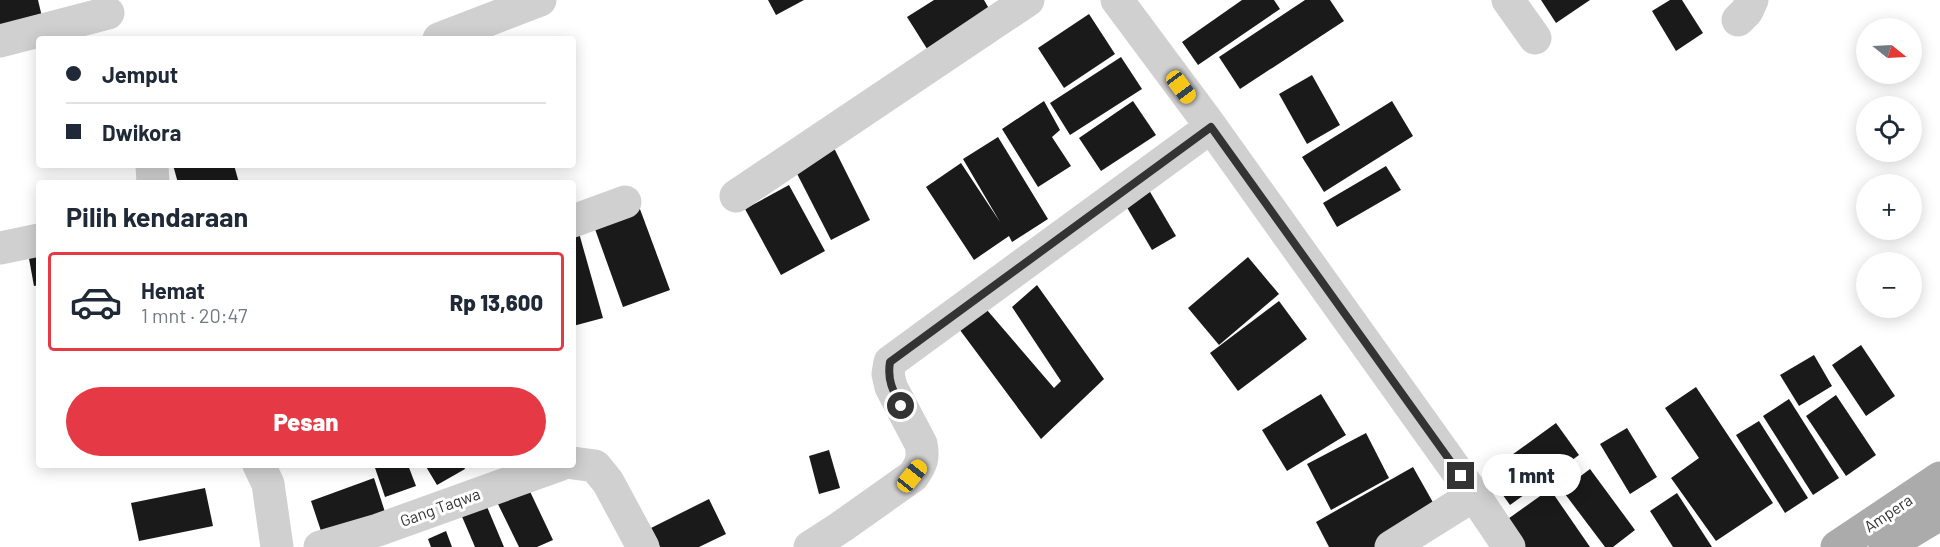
<!DOCTYPE html>
<html lang="id">
<meta charset="utf-8">
<style>
body{margin:0;font-family:Barlow,sans-serif;background:#f6f6f7;color:#1f2937;height:100vh;display:flex;flex-direction:column;font-size:22px;white-space:nowrap}
*{box-sizing:border-box;margin:0}
p{font-size:20px;color:#747a83}
.icon{flex:none;width:33px;height:33px;fill:none;stroke:currentColor;stroke-width:2;stroke-linecap:round;stroke-linejoin:round}
.map{position:relative;flex:1;overflow:hidden}
.side{position:absolute;left:36px;top:180px;width:540px;height:288px;display:flex;flex-direction:column;background:#fff;border-radius:6px;box-shadow:0 3px 15px #0003}
.side>*{flex:none}
.top-card{position:absolute;left:36px;top:36px;width:540px;height:132px;border-radius:6px;box-shadow:0 3px 15px #0003;display:grid;align-content:center;height:132px;padding:0 30px;background:#fff}
.needle{width:39px;rotate:108deg}
.tools{position:absolute;left:1856px;top:18px;display:grid;gap:12px}
.tools a{display:grid;place-items:center;width:66px;height:66px;border-radius:50%;background:#fff;box-shadow:0 3px 15px #0003;font-size:30px}
.end{position:absolute;width:27px;height:27px;margin:-14px;border:8px solid #333;background:#fff;box-shadow:0 0 0 3px #fff}
.from{border-radius:50%}
.bubble{position:absolute;height:42px;border-radius:21px;background:#fff;box-shadow:0 3px 15px #0003;font-size:20px;font-weight:800;line-height:42px;text-align:center}
.car{position:absolute;width:18px;height:36px;margin:-18px -9px;border-radius:8px;box-shadow:0 0 4px 2px #0007;background:linear-gradient(#f5c518 24%,#345 0 40%,#f5c518 0 76%,#345 0 86%,#f5c518 0)}
.top-card b{display:flex;align-items:center;gap:21px;height:57px;font-size:22px}
.top-card b+b{border-top:2px solid #e0e1e3}
.top-card i{width:15px;height:15px;background:#1f2937}
ul{padding:0;list-style:none}
li{display:flex;align-items:center;gap:18px;height:99px;margin:0 12px 9px;padding:0 18px;border:3px solid #e0e1e3;border-radius:6px}
li div{flex:1}
li b{display:block;font-size:22px}
li em{font-style:normal;font-weight:800}
li.current{border-color:#e63946}
li>.icon{width:54px;height:54px;stroke-width:1.5}
h2{padding:0 30px;font-size:27px;line-height:72px}
.button{display:flex;gap:12px;margin-top:auto;padding:12px 30px}
.button a{flex:1;height:69px;border-radius:36px;background:#e63946;color:#fff;font-size:24px;font-weight:800;line-height:69px;text-align:center}
.map>svg:first-child{display:block}
</style>
<div class="map">
<svg width="1940" height="547" viewBox="0 0 1940 547">
<rect width="100%" height="100%" fill="#fff"/>
<g fill="#1a1a1a">
<path d="M 0,0 L 38,0 L 43,21 L 0,30 Z"/>
<path d="M 768,0 L 804,0 L 776,15 Z"/>
<path d="M 934,0 L 984,0 L 991,12 L 929,52 L 907,17 Z"/>
<path d="M 1242,0 L 1274,0 L 1280,9 L 1198,65 L 1182,42 Z"/>
<path d="M 1305,0 L 1330,0 L 1344,21 L 1240,89 L 1219,57 Z"/>
<path d="M 1541,0 L 1590,0 L 1556,23 Z"/>
<path d="M 1670,0 L 1682,0 L 1703,33 L 1676,51 L 1652,11 Z"/>
<path d="M 1089,14 L 1115,54 L 1064,88 L 1038,48 Z"/>
<path d="M 1121,57 L 1142,89 L 1070,135 L 1050,103 Z"/>
<path d="M 1312,75 L 1340,125 L 1307,144 L 1279,94 Z"/>
<path d="M 1044,101 L 1060,130 L 1052,137 L 1071,166 L 1038,187 L 1002,129 Z"/>
<path d="M 1133,101 L 1156,135 L 1101,171 L 1079,138 Z"/>
<path d="M 1392,101 L 1413,136 L 1324,192 L 1302,157 Z"/>
<path d="M 998,137 L 1048,219 L 1012,242 L 1009,236 L 974,260 L 926,187 L 961,163 L 1000,222 L 963,159 Z"/>
<path d="M 831,142 L 870,220 L 831,240 L 791,162 Z"/>
<path d="M 173,165 L 234,165 L 239,183 L 178,183 Z"/>
<path d="M 1386,166 L 1401,190 L 1337,227 L 1323,203 Z"/>
<path d="M 789,185 L 825,251 L 781,275 L 745,209 Z"/>
<path d="M 1146,185 L 1176,236 L 1152,250 L 1122,199 Z"/>
<path d="M 637,201 L 670,290 L 623,307 L 591,218 Z"/>
<path d="M 577,226 L 603,318 L 573,326 L 573,227 Z"/>
<path d="M 39,250 L 39,285 L 34,286 L 28,253 Z"/>
<path d="M 1248,257 L 1279,294 L 1219,345 L 1188,308 Z"/>
<path d="M 1037,285 L 1104,379 L 1041,439 L 954,322 L 981,303 L 1054,388 L 1061,381 L 1012,307 Z"/>
<path d="M 1279,301 L 1307,339 L 1238,391 L 1210,353 Z"/>
<path d="M 1861,345 L 1895,396 L 1866,416 L 1832,365 Z"/>
<path d="M 1814,355 L 1832,386 L 1799,406 L 1780,375 Z"/>
<path d="M 1696,387 L 1773,503 L 1716,541 L 1671,478 L 1699,458 L 1665,408 Z"/>
<path d="M 1321,394 L 1346,435 L 1287,471 L 1262,430 Z"/>
<path d="M 1836,395 L 1876,455 L 1846,476 L 1806,416 Z"/>
<path d="M 1789,399 L 1839,478 L 1813,495 L 1763,416 Z"/>
<path d="M 1759,421 L 1808,498 L 1785,513 L 1736,435 Z"/>
<path d="M 1556,423 L 1579,455 L 1510,505 L 1487,473 Z"/>
<path d="M 1627,428 L 1657,477 L 1630,494 L 1600,444 Z"/>
<path d="M 1366,433 L 1389,478 L 1331,510 L 1307,464 Z"/>
<path d="M 829,450 L 840,488 L 819,494 L 809,456 Z"/>
<path d="M 374,465 L 408,465 L 416,486 L 385,497 Z"/>
<path d="M 425,465 L 463,465 L 465,469 L 437,485 Z"/>
<path d="M 1413,467 L 1439,513 L 1378,547 L 1329,547 L 1316,522 Z"/>
<path d="M 1590,469 L 1635,530 L 1613,547 L 1605,547 L 1562,490 Z"/>
<path d="M 374,478 L 385,512 L 322,534 L 311,501 Z"/>
<path d="M 526,483 L 553,540 L 537,547 L 519,547 L 495,498 Z"/>
<path d="M 205,488 L 213,526 L 139,541 L 131,503 Z"/>
<path d="M 1550,489 L 1590,547 L 1523,547 L 1505,521 Z"/>
<path d="M 1677,493 L 1712,547 L 1673,547 L 1650,511 Z"/>
<path d="M 709,499 L 726,534 L 699,547 L 660,547 L 651,528 Z"/>
<path d="M 485,502 L 504,547 L 475,547 L 460,512 Z"/>
<path d="M 446,531 L 452,547 L 431,547 L 428,539 Z"/>
</g>
<g fill="none" stroke-linecap="round" stroke-linejoin="round">
<g stroke="#d0d0d0" stroke-width="33">
<path d="M 1117,0 L 1207,121 L 1474,495 L 1509,547"/>
<path d="M 1508,0 L 1535,38"/>
<path d="M 1738,20 L 1747,11 L 1752,0"/>
<path d="M 439,39 L 540,0"/>
<path d="M 0,41 L 108,13"/>
<path d="M 152,165 L 153,183"/>
<path d="M 736,196 L 1028,0"/>
<path d="M 573,221 L 625,202"/>
<path d="M 0,248 L 39,240"/>
<path d="M 573,463 L 595,466 L 608,482 L 643,547"/>
<path d="M 259,465 L 268,484 L 277,547"/>
<path d="M 320,547 L 378,530 L 559,465"/>
<path d="M 810,547 L 841,527 L 913,476 C 921,465 924,458 921,444 L 891,387 L 888,374 L 890,362 L 1211,127"/>
<path d="M 1391,547 L 1474,495"/>
</g>
<g stroke="#ababab" stroke-width="33">
<path d="M 1837,547 L 1940,478"/>
<path d="M 1885,547 L 1940,514"/>
</g>
</g>
<g fill="none" stroke-linecap="round" stroke-linejoin="round">
<path stroke="#333" stroke-width="8" d="M 901,406 C 893,391 887,380 890,362 L 1211,127 L 1461,476"/>
</g>
<g text-anchor="middle" stroke-width="6" stroke-linejoin="round" paint-order="stroke">
<g font-size="16" fill="#333" stroke="#fff">
<text transform="translate(440 507) rotate(-20)" y="6">Gang Taqwa</text>
<text transform="translate(1888 513) rotate(-34)" y="6">Ampera</text>
</g>
</g>
</svg>
<div class="tools">
<a><svg class="needle" viewBox="-14 -14 28 28"><path d="M0-13l5 13h-10z" fill="#e53935"/><path d="M0 13l5-13h-10z" fill="#747a83"/></svg></a>
<a><svg class="icon" aria-label="locate" viewBox="0 0 24 24"><circle cx="12" cy="12" r="6"/><path d="M12 2v4M12 18v4M2 12h4M18 12h4"/></svg></a>
<a>+</a>
<a>−</a>
</div>
<i class="end from" style="left:901px;top:406px"></i>
<i class="end" style="left:1461px;top:476px"></i>
<div class="bubble" style="left:1482px;top:454px;width:99px">1 mnt</div>
<i class="car" style="left:1181px;top:87px;rotate:143deg"></i>
<i class="car" style="left:912px;top:476px;rotate:39deg"></i>
<div class="top-card">
<b><i class="from"></i>Jemput</b>
<b><i></i>Dwikora</b>
</div>
<section class="side">
<h2>Pilih kendaraan</h2>
<ul>
<li class="current"><svg class="icon" aria-label="car" viewBox="0 0 24 24"><path d="M5 17H2v-5l4-1 3-4h7l3 4 3 1v5h-3M9 17h6M6 11h13"/><circle cx="7" cy="17" r="2"/><circle cx="17" cy="17" r="2"/></svg><div><b>Hemat</b><p>1 mnt · 20:47</p></div><em>Rp 13,600</em></li>
</ul>
<div class="button"><a>Pesan</a></div>
</section>
</div>
